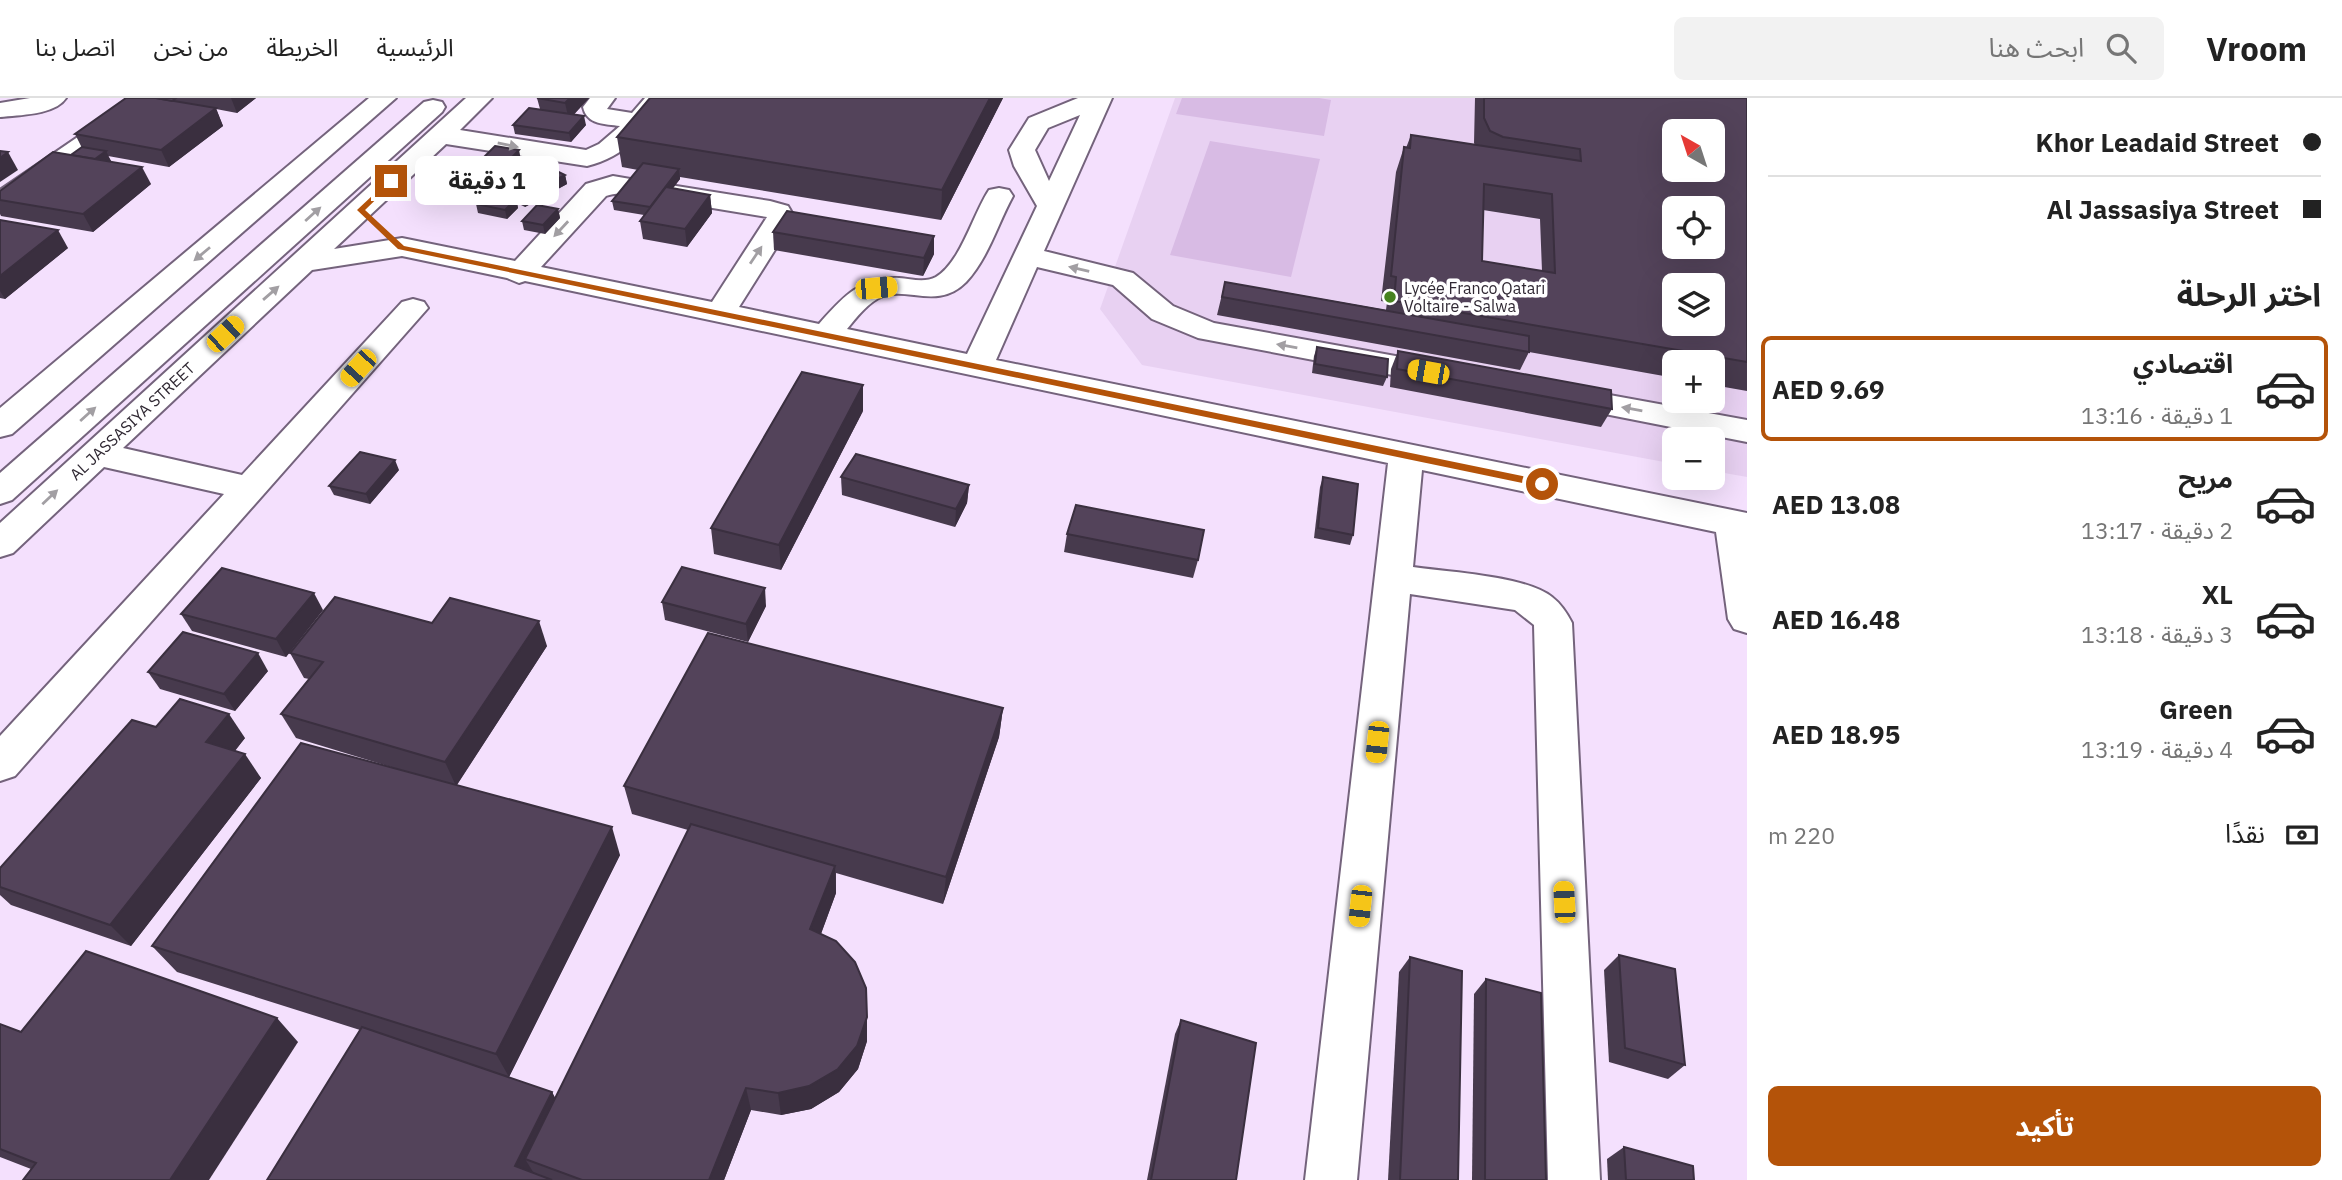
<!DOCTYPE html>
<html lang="ar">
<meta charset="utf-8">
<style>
body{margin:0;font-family:"IBM Plex Sans","Noto Sans Arabic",sans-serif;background:#f2f2f2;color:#222;direction:rtl;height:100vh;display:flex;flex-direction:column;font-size:26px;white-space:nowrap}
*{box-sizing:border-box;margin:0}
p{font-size:23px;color:#767676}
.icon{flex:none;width:38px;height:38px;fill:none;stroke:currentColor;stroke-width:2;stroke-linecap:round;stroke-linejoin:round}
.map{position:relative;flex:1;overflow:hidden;direction:ltr}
.panel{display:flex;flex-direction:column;background:#fff;width:595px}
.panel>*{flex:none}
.top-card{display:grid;align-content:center;height:154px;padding:0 21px;background:#fff}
.needle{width:46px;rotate:321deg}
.tools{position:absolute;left:1662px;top:21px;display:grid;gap:14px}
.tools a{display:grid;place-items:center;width:63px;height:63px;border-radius:10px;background:#fff;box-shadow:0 7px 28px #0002;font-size:35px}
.end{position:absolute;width:32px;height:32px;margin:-16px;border:9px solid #b45309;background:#fff;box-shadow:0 0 0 4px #fff}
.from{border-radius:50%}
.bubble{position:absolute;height:49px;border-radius:10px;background:#fff;box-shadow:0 7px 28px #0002;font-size:23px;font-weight:700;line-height:49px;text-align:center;direction:rtl}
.car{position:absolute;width:21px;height:42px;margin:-21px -10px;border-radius:9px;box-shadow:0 0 5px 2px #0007;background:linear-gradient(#f5c518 24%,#345 0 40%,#f5c518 0 76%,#345 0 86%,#f5c518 0)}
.top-card b{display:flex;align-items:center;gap:24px;height:66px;font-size:26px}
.top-card b+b{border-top:2px solid #e0e0e0}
.top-card i{width:18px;height:18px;background:#222}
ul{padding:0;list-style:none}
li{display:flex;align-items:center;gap:21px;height:105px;margin:0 14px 10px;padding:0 7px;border:4px solid transparent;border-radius:10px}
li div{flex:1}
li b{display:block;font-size:26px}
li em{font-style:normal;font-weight:700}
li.selected{border-color:#b45309}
li>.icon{width:63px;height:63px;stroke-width:1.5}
h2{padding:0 21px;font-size:32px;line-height:84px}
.pay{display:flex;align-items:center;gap:18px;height:77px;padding:0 21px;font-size:26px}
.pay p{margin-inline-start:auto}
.cta{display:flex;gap:14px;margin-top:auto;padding:14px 21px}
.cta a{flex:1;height:80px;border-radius:10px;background:#b45309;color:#fff;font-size:28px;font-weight:700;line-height:80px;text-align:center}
header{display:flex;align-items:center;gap:42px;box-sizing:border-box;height:98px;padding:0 35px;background:#fff;border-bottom:2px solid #e0e0e0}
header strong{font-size:33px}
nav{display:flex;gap:38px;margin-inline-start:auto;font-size:24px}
.search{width:490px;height:63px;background:#f2f2f2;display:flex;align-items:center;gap:18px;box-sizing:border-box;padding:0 24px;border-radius:10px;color:#767676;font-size:26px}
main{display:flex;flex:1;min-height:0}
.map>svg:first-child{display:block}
</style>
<header>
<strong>Vroom</strong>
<div class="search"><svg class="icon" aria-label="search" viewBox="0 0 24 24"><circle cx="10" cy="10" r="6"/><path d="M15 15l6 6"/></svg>ابحث هنا</div>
<nav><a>الرئيسية</a><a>الخريطة</a><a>من نحن</a><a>اتصل بنا</a></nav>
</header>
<main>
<section class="panel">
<div class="top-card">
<b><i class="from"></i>Khor Leadaid Street</b>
<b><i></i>Al Jassasiya Street</b>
</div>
<h2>اختر الرحلة</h2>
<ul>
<li class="selected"><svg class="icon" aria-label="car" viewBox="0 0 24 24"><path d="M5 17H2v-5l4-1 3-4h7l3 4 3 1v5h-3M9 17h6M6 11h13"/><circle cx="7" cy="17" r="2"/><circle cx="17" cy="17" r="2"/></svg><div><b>اقتصادي</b><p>1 دقيقة · 13:16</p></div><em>AED 9.69</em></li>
<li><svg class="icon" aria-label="car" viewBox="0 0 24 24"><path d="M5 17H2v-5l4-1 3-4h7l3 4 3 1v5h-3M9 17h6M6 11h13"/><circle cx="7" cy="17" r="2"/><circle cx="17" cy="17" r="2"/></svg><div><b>مريح</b><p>2 دقيقة · 13:17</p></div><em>AED 13.08</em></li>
<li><svg class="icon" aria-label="car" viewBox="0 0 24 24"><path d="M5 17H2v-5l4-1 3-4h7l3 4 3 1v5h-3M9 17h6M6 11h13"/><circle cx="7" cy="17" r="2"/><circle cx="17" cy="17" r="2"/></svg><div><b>XL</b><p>3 دقيقة · 13:18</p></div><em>AED 16.48</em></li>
<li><svg class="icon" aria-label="car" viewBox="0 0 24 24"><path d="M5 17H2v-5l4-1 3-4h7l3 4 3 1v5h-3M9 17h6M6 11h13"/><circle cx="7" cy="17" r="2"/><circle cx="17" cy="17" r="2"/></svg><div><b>Green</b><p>4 دقيقة · 13:19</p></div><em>AED 18.95</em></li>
</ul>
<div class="pay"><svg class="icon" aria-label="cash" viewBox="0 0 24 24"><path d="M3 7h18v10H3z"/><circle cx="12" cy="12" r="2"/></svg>نقدًا<p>220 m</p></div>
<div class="cta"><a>تأكيد</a></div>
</section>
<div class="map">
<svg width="1747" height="1082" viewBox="0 0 1747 1082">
<rect width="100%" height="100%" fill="#f4e0fd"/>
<path fill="#e8d1f2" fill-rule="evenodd" d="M 1175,0 L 1747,0 L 1747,379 L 1713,373 L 1713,341 L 1675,341 L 1675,366 L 1142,267 L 1100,211 ZM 1675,33 L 1713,33 L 1713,72 L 1675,72 ZM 1675,110 L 1713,110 L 1713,149 L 1675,149 ZM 1675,187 L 1713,187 L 1713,226 L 1675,226 ZM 1675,264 L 1713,264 L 1713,303 L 1675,303 Z"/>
<g fill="#d8bbe4">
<path d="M 1182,0 L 1319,0 L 1331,2 L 1324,38 L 1176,16 Z"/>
<path d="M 1210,43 L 1320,61 L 1291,179 L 1170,157 Z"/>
</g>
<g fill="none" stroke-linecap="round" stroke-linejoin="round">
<defs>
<g id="minor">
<path d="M 30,0 L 66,0 C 55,17 19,17 0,19 L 0,5 Z"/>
<path d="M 135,0 L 163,0 L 160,5 L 10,110 L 0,112 L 0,92 Z"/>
<path d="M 369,0 L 396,0 L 12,336 L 0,339 L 0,310 Z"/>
<path d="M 466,0 L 492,0 L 460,32 L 586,52 L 599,46 L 620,28 C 605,26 587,27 583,9 L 590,0 L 615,0 L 607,11 L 632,15 L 645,0 L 670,0 C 649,31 625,59 587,68 L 446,46 L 334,151 L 402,140 L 515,163 L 586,86 L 613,78 L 642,83 L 645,89 L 642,95 C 629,98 618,93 606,98 L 541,169 L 712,204 L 767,119 L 670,103 L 660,101 L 656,95 L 660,89 L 670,87 L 770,103 L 788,108 L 795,120 L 739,209 L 819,226 C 842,200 861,178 899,180 C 911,181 925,185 936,179 C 961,164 973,116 989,92 L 999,90 L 1009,92 L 1013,98 C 998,125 988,161 966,184 C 938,212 909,189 883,198 C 868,204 856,220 847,231 L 967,256 L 1037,108 L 1014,68 L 1009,52 L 1029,20 L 1078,0 L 1112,0 L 1044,153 L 1133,175 L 1173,208 L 1214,225 L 1445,267 L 1456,270 L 1461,277 L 1456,284 L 1445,287 L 1198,240 L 1152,221 L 1113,187 L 1037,169 L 996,262 L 1747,415 L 1747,535 L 1734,531 L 1728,521 L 1716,434 L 1422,372 L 1413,469 C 1448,474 1526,478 1552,499 C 1561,506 1567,515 1572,525 L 1600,1082 L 1548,1082 L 1534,527 L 1515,512 L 1410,496 L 1357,1082 L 1305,1082 L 1388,365 L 525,183 L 519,185 L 507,180 L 402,158 L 312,172 L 123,350 L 242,377 L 402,204 L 413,201 L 424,204 L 428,210 L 15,678 L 0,683 L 0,638 L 224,396 L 104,369 L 13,455 L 0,459 L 0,425 ZM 1080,17 L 1049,83 L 1035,52 L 1048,30 Z"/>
<path d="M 433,2 L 442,4 L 445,9 L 442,14 L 12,402 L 0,406 L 0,375 L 424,4 Z"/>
<path d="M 1560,288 L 1747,322 L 1747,344 L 1549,305 L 1544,298 L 1549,291 Z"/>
</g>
</defs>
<use href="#minor" stroke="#74637c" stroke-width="4"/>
<use href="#minor" fill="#fff" fill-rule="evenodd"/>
</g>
<g fill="#473a4d" fill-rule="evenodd">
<path d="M 126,0 L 256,0 L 237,15 L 216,11 L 223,28 L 169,69 L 108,58 L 111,63 L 109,63 L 151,86 L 93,134 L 1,118 L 0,116 L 0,93 L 71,57 L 82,50 L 75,36 Z"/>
<path d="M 537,0 L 589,0 L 574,16 L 586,27 L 571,44 L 515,36 L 513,27 L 540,11 Z"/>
<path d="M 650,0 L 1003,0 L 941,122 L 680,79 L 680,81 L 673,90 L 710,97 L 712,115 L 687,149 L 643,141 L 640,123 L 644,117 L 614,112 L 612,103 L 638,72 L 622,69 L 617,39 Z"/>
<path d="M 1475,0 L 1747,0 L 1747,293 L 1713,287 L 1713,264 L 1675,264 L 1675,280 L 1529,254 L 1520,272 L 1217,217 L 1225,184 L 1386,212 L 1387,204 L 1381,203 L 1396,74 L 1404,49 L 1406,50 L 1411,37 L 1475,47 L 1474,45 ZM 1483,112 L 1540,121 L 1542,173 L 1482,163 Z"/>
<path d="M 521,62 L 506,78 L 565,77 L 567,86 L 525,109 L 517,105 L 518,110 L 507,121 L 478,115 L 476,106 L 502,98 L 495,94 L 493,86 L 472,82 L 470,73 Z"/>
<path d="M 558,111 L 560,120 L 545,136 L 524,132 L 522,123 Z"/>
<path d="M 0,122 L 68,150 L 5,201 L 0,200 Z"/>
<path d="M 773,134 L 934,156 L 923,178 L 774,152 Z"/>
<path d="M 1317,249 L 1387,279 L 1383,288 L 1312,275 L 1314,258 Z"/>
<path d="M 1398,253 L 1612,311 L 1601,329 L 1390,289 L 1391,271 Z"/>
<path d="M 863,313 L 781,472 L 714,456 L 711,430 Z"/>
<path d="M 399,372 L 370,406 L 334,397 L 329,388 Z"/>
<path d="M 841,379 L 969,387 L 967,405 L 955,429 L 842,397 Z"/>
<path d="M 1323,379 L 1353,437 L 1350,447 L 1314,440 L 1320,389 Z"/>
<path d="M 1067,436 L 1198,462 L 1193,480 L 1064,454 Z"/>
<path d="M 662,504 L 766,508 L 748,544 L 665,522 Z"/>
<path d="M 323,512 L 286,559 L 192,533 L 181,516 Z"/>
<path d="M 432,525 L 547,548 L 457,687 L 620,757 L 509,979 L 478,969 L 552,994 L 555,1000 L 688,732 L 632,716 L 624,688 L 1003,610 L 999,639 L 943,806 L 836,775 L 836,795 L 821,836 L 867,943 L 858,971 L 839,994 L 811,1011 L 781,1017 L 751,1012 L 724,1082 L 267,1082 L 360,932 L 177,874 L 152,848 L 391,669 L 296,640 L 281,616 L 309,581 L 304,580 L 290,555 Z"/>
<path d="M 268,573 L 235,613 L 160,591 L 148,574 Z"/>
<path d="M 156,629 L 245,640 L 235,653 L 261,680 L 131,848 L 11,807 L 0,797 L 0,770 Z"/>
<path d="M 1619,857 L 1685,967 L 1668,981 L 1609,964 L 1604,872 Z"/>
<path d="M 1410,859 L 1458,1082 L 1388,1082 L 1399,874 Z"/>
<path d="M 1486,881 L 1546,1082 L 1472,1082 L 1474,896 Z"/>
<path d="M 1181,922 L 1236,1082 L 1147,1082 L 1175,936 Z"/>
<path d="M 0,926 L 21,934 L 298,944 L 31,1071 L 0,1059 Z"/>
<path d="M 1624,1049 L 1694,1082 L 1608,1082 L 1607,1061 Z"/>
</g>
<g fill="#3a2f3f">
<path d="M 231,0 L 256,0 L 237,15 Z"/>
<path d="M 570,0 L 589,0 L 569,22 L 565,5 Z"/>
<path d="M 990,0 L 1003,0 L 941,122 L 942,92 Z"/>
<path d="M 216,10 L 223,28 L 169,69 L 161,52 Z"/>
<path d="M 584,18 L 586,27 L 571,44 L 569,35 Z"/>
<path d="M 519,52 L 521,62 L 497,87 L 495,77 Z"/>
<path d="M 106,53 L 111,63 L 98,72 L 93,63 Z"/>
<path d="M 8,54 L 18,72 L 0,84 L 0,60 Z"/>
<path d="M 142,69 L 151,86 L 93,134 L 83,116 Z"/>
<path d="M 679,71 L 680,81 L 651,119 L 650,109 Z"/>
<path d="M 565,77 L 567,86 L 525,109 L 523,100 Z"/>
<path d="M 710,97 L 712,115 L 687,149 L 685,131 Z"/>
<path d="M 516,101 L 518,110 L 507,121 L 505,112 Z"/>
<path d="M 558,111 L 560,120 L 545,136 L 543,127 Z"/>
<path d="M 58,132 L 68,150 L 5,201 L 0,193 L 0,178 Z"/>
<path d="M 934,138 L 934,156 L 923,178 L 924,160 Z"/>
<path d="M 863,287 L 863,313 L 781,472 L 779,447 Z"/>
<path d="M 395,362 L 399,372 L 370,406 L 366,396 Z"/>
<path d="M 969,387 L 967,405 L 955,429 L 956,411 Z"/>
<path d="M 765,490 L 766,508 L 748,544 L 746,526 Z"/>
<path d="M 314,495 L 323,512 L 286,559 L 276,541 Z"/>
<path d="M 539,523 L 547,548 L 456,688 L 445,664 Z"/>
<path d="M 258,555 L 268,573 L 235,613 L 224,596 Z"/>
<path d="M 1003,610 L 999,639 L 943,806 L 946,779 Z"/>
<path d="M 229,616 L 245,640 L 222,668 L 206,644 Z"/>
<path d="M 245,656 L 261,680 L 131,848 L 110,827 Z"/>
<path d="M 612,729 L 620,757 L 509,979 L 496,956 Z"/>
<path d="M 835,768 L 836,795 L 813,857 L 810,831 Z"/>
<path d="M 867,919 L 867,943 L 858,971 L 839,994 L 811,1011 L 781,1017 L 778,995 Z"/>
<path d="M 277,920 L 298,944 L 209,1082 L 170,1082 Z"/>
<path d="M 746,990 L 751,1012 L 724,1082 L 709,1082 Z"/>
<path d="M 552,994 L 564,1017 L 525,1061 L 535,1077 L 515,1068 Z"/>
</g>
<g fill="#53435a" stroke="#3a2f3f" stroke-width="2" fill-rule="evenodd">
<path d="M 126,0 L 156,0 L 216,10 L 161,52 L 75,36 Z"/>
<path d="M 156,0 L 176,0 L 172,3 Z"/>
<path d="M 537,0 L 570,0 L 565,5 Z"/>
<path d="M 650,0 L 990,0 L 942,92 L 617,39 Z"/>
<path d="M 1484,0 L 1747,0 L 1747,264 L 1394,203 L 1396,179 L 1391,178 L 1404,49 L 1410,50 L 1411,37 L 1581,63 L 1580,51 L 1503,39 L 1490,33 L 1484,20 ZM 1675,33 L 1713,33 L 1713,72 L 1675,72 ZM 1484,86 L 1552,96 L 1555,175 L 1482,163 ZM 1675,110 L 1713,110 L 1713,149 L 1675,149 ZM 1675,187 L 1713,187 L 1713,226 L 1675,226 Z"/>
<path d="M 529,10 L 584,18 L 569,35 L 513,27 Z"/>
<path d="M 495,48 L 519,52 L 495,77 L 470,73 Z"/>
<path d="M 82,49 L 106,53 L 95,61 L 71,57 Z"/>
<path d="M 0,53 L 8,54 L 0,60 Z"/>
<path d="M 53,54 L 142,69 L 83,116 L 0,102 L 0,93 Z"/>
<path d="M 534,62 L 565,77 L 523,100 L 493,85 Z"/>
<path d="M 643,65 L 679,71 L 650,109 L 612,103 Z"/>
<path d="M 666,89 L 710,97 L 685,131 L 640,123 Z"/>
<path d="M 487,95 L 516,101 L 505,112 L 476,106 Z"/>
<path d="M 537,107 L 558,111 L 543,127 L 522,123 Z"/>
<path d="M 787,113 L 934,138 L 924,160 L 773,134 Z"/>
<path d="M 0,122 L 58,132 L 0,178 Z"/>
<path d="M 1225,184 L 1529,238 L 1529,254 L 1222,199 Z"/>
<path d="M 1317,249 L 1388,261 L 1387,279 L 1315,266 Z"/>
<path d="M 1398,253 L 1611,292 L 1612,311 L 1397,271 Z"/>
<path d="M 802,274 L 863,287 L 779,447 L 711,430 Z"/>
<path d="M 360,354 L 395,362 L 366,396 L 329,388 Z"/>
<path d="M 856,356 L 969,387 L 956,411 L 841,379 Z"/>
<path d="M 1323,379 L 1358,386 L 1353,437 L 1318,430 Z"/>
<path d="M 1076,407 L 1204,432 L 1198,462 L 1067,436 Z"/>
<path d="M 682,469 L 765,490 L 746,526 L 662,504 Z"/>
<path d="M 222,470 L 314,495 L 276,541 L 181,516 Z"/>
<path d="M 335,499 L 432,525 L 450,500 L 539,523 L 445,664 L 281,616 L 323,564 L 290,555 Z"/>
<path d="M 183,534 L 258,555 L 224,596 L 148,574 Z"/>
<path d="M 708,535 L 1003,610 L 946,779 L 624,688 Z"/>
<path d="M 180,601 L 229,616 L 206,644 L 245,656 L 110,827 L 0,789 L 0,770 L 132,622 L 156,629 Z"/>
<path d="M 301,645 L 612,729 L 496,956 L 152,848 Z"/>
<path d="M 691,726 L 835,768 L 810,831 L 836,843 L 855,864 L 866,890 L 867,919 L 857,948 L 838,971 L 809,988 L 778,995 L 746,990 L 709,1082 L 582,1082 L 525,1061 Z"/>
<path d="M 86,853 L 277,920 L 170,1082 L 23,1082 L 36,1065 L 0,1051 L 0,926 L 21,934 Z"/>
<path d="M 1619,857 L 1675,871 L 1685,967 L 1625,950 Z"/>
<path d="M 1410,859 L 1462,873 L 1458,1082 L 1400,1082 Z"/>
<path d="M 1486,881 L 1541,895 L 1546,1082 L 1485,1082 Z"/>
<path d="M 1181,922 L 1256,945 L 1236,1082 L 1151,1082 Z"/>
<path d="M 362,929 L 552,994 L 515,1068 L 552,1082 L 267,1082 Z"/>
<path d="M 1624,1049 L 1693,1068 L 1694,1082 L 1626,1082 Z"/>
</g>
<defs><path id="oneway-solid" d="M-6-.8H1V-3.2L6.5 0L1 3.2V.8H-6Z" transform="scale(1.75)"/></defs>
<g fill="#a29fa3">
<use href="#oneway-solid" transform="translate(508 47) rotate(11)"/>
<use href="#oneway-solid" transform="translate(313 116) rotate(-42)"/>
<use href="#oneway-solid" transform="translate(561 131) rotate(133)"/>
<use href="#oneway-solid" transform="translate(202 156) rotate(140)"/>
<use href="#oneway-solid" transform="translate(756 157) rotate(-56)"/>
<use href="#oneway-solid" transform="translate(1079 171) rotate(-167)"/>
<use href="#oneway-solid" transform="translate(271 195) rotate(-41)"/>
<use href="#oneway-solid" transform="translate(1287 248) rotate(-170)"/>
<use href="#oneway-solid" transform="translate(1632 311) rotate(-170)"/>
<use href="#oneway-solid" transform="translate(88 316) rotate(-42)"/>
<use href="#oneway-solid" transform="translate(50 399) rotate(-43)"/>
</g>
<path fill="#b45309" d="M 389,82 L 395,83 L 365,112 L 404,148 L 1542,382 L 1547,386 L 1542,389 L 398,151 L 357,112 Z"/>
<circle fill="#47821f" stroke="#fff" stroke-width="2.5" cx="1390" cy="199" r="7"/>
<g text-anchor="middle" stroke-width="7" stroke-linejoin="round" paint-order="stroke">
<g font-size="16" fill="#302933" stroke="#fff" text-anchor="start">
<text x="1404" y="196">Lycée Franco Qatari<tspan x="1404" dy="18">Voltaire - Salwa</tspan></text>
</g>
<g font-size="16" fill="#302933" stroke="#fff">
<text transform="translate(132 323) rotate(-43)" y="6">AL JASSASIYA STREET</text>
</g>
</g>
</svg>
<div class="tools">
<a><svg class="needle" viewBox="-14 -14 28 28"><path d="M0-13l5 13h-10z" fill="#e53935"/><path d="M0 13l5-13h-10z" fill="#767676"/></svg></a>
<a><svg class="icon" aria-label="locate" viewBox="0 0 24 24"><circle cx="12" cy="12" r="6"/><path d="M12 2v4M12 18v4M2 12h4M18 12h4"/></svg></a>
<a><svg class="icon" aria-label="layers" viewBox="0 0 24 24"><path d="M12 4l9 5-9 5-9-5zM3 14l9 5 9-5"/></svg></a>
<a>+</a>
<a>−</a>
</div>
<i class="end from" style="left:1542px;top:386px"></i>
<i class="end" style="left:391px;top:83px"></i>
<div class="bubble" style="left:415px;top:58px;width:144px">1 دقيقة</div>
<i class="car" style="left:876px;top:190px;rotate:85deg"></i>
<i class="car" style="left:225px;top:236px;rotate:47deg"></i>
<i class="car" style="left:358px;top:270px;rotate:222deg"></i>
<i class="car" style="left:1428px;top:274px;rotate:280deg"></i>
<i class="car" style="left:1377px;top:644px;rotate:186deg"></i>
<i class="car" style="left:1564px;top:804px;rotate:357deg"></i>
<i class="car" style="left:1360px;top:808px;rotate:186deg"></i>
</div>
</main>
